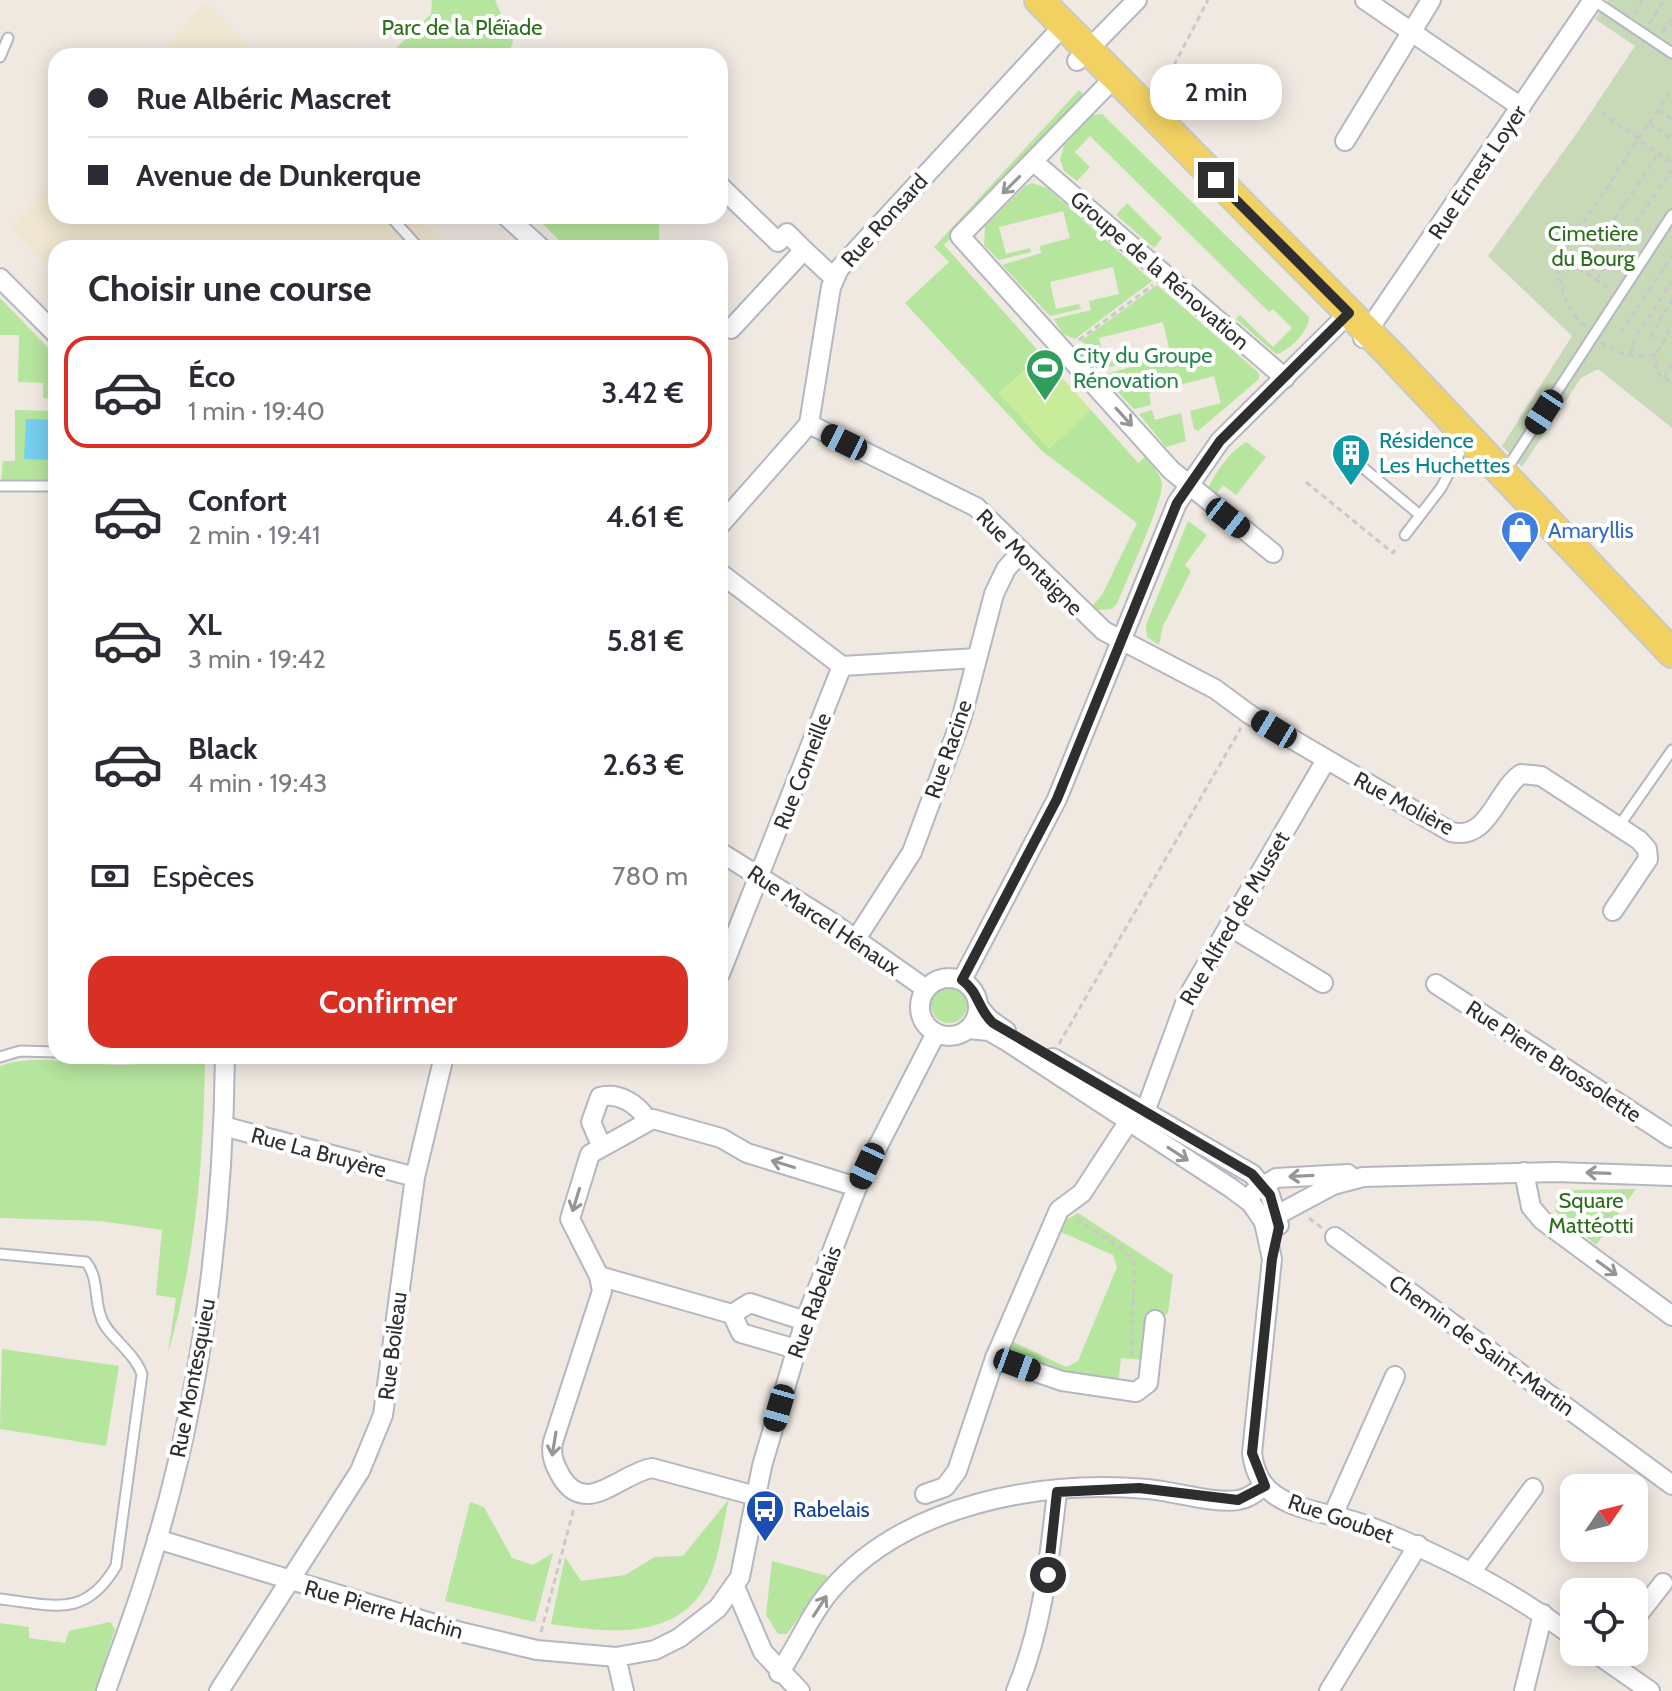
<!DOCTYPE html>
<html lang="fr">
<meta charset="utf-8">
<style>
body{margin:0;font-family:Cabin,sans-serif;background:#f7f7f7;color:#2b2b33;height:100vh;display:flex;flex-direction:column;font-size:30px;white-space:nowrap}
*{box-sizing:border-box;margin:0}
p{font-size:26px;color:#7c7c81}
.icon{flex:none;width:44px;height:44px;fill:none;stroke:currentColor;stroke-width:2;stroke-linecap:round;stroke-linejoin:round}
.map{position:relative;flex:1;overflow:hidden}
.sheet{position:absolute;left:48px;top:240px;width:680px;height:824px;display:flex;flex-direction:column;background:#fff;border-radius:24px;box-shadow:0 4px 20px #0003}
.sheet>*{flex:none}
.top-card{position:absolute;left:48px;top:48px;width:680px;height:176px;border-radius:24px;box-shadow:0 4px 20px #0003;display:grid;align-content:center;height:176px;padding:0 40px;background:#fff}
.needle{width:52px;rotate:55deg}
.fabs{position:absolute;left:1560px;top:1474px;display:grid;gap:16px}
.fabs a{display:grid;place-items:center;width:88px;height:88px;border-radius:16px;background:#fff;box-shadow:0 4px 20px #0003;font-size:40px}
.end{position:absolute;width:36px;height:36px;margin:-18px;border:10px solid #2e2e2e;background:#fff;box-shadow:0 0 0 4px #fff}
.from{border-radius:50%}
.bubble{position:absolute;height:56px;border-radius:24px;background:#fff;box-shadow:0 4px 20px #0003;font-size:26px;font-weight:600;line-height:56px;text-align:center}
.car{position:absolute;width:24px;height:48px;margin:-24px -12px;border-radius:10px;box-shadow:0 0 6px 2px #0007;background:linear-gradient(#222 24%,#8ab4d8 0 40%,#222 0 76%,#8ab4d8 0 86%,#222 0)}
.top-card b{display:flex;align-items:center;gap:28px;height:76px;font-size:30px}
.top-card b+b{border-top:2px solid #e1e1e2}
.top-card i{width:20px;height:20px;background:#2b2b33}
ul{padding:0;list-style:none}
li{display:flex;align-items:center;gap:24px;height:112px;margin:0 16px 12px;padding:0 24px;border:4px solid transparent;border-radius:24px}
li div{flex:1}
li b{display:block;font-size:30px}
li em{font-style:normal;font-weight:600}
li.active{border-color:#d93025}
li>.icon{width:72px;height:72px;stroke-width:1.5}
h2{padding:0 40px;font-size:36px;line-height:96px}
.pay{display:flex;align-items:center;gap:20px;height:88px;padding:0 40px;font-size:30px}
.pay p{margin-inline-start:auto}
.primary-button{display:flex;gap:16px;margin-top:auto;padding:16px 40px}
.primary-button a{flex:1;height:92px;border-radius:24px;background:#d93025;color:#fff;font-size:32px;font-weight:600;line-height:92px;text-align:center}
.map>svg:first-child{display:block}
</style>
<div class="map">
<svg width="1672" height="1691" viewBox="0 0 1672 1691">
<rect width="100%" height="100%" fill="#efe9e1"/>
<g fill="#f0e6d1">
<path d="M 205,2 L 259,56 L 159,56 Z"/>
<path d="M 56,176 L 56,216 L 419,216 L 451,248 L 56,248 L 56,275 L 11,228 Z"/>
</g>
<g fill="#b6e59e">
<path d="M 432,0 L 495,0 L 513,41 L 508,56 L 388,56 L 431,14 Z"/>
<path d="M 1079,90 L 1087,98 L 944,245 L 1042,355 L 999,393 L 1049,448 L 1091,410 L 1138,463 L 1145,457 C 1152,466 1161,474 1162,484 C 1164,499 1125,583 1117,604 L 1111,609 L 1098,610 L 1093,605 L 1102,595 L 1137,523 L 1042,451 L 905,303 L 949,262 L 934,247 Z"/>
<path d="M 1102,114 L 1309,317 C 1309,331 1289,352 1276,354 L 1236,319 L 1240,315 L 1273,347 L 1292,328 L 1273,309 L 1269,312 L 1090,136 L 1075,152 L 1090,167 L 1077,181 L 1064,171 L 1060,159 L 1064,146 L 1092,115 Z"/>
<path d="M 1032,183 L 1047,188 L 1152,281 L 1075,339 L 1063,334 L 1054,319 L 1091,310 L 1089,301 L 1119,294 L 1113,267 L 1050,282 L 1056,309 L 1079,304 L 1081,309 L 1050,316 L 1002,265 L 1041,253 L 1040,246 L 1070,238 L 1063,211 L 999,227 L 1006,254 L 1030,248 L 1031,252 L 999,260 L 984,245 L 985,226 L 1025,186 Z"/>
<path d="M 1127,203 L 1162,238 L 1154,248 L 1116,215 Z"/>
<path d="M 535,216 L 653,216 L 659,224 L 659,248 L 567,248 Z"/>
<path d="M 1157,285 L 1259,373 L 1259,379 L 1198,431 L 1194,429 L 1190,411 L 1221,403 L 1214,376 L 1149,393 L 1151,405 L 1134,409 L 1102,375 L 1142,364 L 1140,355 L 1169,348 L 1163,322 L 1099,338 L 1105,363 L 1130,357 L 1131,362 L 1096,370 L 1082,354 L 1087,345 L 1081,341 Z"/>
<path d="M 0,298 L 56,356 L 56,399 L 43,398 L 43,383 L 18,382 L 19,335 L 0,335 Z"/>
<path d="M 15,410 L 56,411 L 56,482 L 1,483 L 3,461 L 15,461 Z"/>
<path d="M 1152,410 L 1155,420 L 1181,413 L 1186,441 L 1166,447 L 1139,414 Z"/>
<path d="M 1246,442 L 1266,457 L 1236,495 L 1223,485 L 1215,496 L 1207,490 C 1217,471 1228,453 1246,442 Z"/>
<path d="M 1188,521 L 1207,535 L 1185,565 L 1191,571 L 1163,626 L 1159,645 L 1147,637 L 1146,625 Z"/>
<circle cx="949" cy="1005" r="18"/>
<path d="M 166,1056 L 205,1056 C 204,1155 196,1258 168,1353 L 176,1298 L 156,1295 L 162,1230 L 100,1221 L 0,1218 L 0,1066 C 52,1048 119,1079 166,1056 Z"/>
<path d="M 1636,1189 L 1596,1245 L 1555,1211 L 1556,1200 L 1569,1190 Z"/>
<path d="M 1078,1213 L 1173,1275 L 1168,1313 L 1164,1317 L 1148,1315 L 1144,1360 L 1121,1358 L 1118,1383 C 1087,1378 1028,1371 1006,1349 L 1009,1340 L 1066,1367 L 1078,1361 L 1117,1267 L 1113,1255 L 1061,1232 L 1066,1220 Z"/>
<path d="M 2,1349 L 119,1366 L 106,1446 L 0,1429 Z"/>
<path d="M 729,1499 C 723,1524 720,1553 710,1577 C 682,1642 608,1633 551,1624 L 565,1557 L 581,1581 L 625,1575 L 655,1557 L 683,1556 Z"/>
<path d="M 470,1502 L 484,1507 L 512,1558 L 533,1565 L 553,1553 L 535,1622 L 445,1601 Z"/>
<path d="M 772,1561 L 828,1576 L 787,1634 L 778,1634 L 766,1615 Z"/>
<path d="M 110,1622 L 115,1629 L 96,1691 L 0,1691 L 0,1623 L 29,1627 L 29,1638 L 65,1643 L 69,1631 Z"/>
</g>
<path fill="#c8d9b8" d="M 1608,0 L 1672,0 L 1672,428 L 1598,369 L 1581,378 L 1522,467 L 1502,446 L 1572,336 L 1488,256 L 1579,130 L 1635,46 L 1595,19 Z"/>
<path fill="#c9ec9a" d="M 1042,355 L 1091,410 L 1049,449 L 999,393 Z"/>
<path fill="#75cff0" d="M 26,419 L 56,420 L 56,460 L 24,459 Z"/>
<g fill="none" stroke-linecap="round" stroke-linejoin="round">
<defs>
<g id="lane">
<path d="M 1593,0 L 1672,53"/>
<path d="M 0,57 L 8,38"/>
<path d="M 390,216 L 419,248"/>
<path d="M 1344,452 L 1420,515"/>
<path d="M 1506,470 L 1672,215"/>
<path d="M 0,486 L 56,486"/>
<path d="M 1405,535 L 1441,488 L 1467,439"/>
<path d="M 1619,826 L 1672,750"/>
<path d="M 0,1057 L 20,1051 L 56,1052"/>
<path d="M 0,1254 L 86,1262 C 99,1278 94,1299 101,1317 C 106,1335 133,1350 142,1374 L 116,1566 C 85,1619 54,1605 0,1599"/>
</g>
<g id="street">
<path d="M 1365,0 L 1521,107"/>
<path d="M 1077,61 L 1137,0"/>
<path d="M 1114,78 L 960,236 L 1171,470 L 1273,553"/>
<path d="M 1345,141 L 1431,0"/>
<path d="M 1034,162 L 1285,378"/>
<path d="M 720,186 L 778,242 L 787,233 L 804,250"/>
<path d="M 506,216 L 541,248"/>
<path d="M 0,278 L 56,334"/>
<path d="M 731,329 L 804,250 L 834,278"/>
<path d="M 1363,338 L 1593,0"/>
<path d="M 809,424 L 976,507 L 1104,631 L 1215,689 L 1249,714 L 1451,832 C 1489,841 1496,791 1521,774 L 1541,776 L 1639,840 L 1647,849 L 1648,859 L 1613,911"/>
<path d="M 720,525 L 809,424 L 831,287 L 839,269 L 1063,26"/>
<path d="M 720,573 L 842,666 L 977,658"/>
<path d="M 720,852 L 830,921 L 926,989"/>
<path d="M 1229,926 L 1323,983"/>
<path d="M 856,939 L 912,852 L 961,720 L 994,594 L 1006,569 L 1021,552"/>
<path d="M 720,974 L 842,666"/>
<circle cx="949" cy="1007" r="29"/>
<path d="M 962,980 L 1057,799 L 1177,503 L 1220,441 L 1349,313"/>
<path d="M 1436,984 L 1672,1138"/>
<path d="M 979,1007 L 989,1019 L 1006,1031"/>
<path d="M 969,1029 L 989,1031 L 1008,1042 L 1231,1188 L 1251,1203 L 1264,1222 L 1333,1185 L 1363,1177 L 1556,1172 L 1672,1176"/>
<path d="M 1053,1058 L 1252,1174 L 1270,1195 L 1279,1225"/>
<path d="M 1141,1123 L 1187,998 L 1326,760"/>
<path d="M 223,1126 L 415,1177"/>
<path d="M 601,1145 L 591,1122 L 600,1097 C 619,1092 637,1104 647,1119"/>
<path d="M 1524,1172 L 1531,1207 L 1542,1220 L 1672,1316"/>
<path d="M 1254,1192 L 1276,1178 L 1348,1174"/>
<path d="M 1264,1222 L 1272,1259 L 1252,1453 C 1254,1469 1260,1485 1275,1495 C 1301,1513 1339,1514 1368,1526 C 1443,1555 1509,1589 1574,1637"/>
<path d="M 1335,1237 L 1672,1485"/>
<path d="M 599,1276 L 732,1314"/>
<path d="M 796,1349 L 741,1333 L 732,1314 L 750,1303 L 805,1321"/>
<path d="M 995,1358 L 1062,1381 L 1136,1392 L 1148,1383 L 1155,1320"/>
<path d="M 925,1494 L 945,1487 L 957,1471 L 995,1358 L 1059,1210 L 1082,1193 L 1129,1121"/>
<path d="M 756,1496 L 652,1468 C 621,1473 587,1517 562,1478 C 555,1466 550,1456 553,1442 L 602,1291 L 599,1276 L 570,1219 L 590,1154 L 653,1119 L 721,1138 L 747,1153 L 857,1187"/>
<path d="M 1333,1515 L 1395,1376"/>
<path d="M 157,1539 L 461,1632 L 537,1650 L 616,1657 L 655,1650 L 679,1638 L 718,1608 L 740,1577 L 762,1466 L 805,1321 L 857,1187 L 936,1033"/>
<path d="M 1472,1571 L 1533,1488"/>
<path d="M 735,1587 L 763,1652 L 800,1691"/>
<path d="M 1634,1620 L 1663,1583"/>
<path d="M 1594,1652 L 1650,1691"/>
<path d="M 616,1657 L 624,1691"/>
<path d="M 779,1673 C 798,1646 810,1614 831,1590 C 905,1504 1040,1480 1147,1489 C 1173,1491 1214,1504 1238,1500 C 1248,1499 1257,1491 1265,1486"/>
<path d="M 106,1691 C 119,1653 134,1615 146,1576 C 200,1409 223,1231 225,1056"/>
<path d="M 219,1691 L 360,1471 L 383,1415 L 415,1177 L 444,1056"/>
<path d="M 1016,1691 C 1043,1626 1049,1561 1057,1492"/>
<path d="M 1329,1691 L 1418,1545"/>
<path d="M 1524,1691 L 1543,1614"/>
</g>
<path id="primary" d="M 1039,0 L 1388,352 L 1672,653"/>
</defs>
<use href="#lane" stroke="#b4b7c1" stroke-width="13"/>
<use href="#street" stroke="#b4b7c1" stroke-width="22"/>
<use href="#primary" stroke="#c9c9c9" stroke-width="32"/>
<g stroke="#c9c9c9" stroke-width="3" stroke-dasharray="6 4" stroke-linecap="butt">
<path d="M 1634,14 L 1643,0"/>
<path d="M 1649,24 L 1664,0"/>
<path d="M 1663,32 L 1672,18"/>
<path d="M 1160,92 L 1208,0"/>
<path d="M 1658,110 L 1672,119"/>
<path d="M 1601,112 L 1672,163"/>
<path d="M 1649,123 L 1672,139"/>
<path d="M 1562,256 L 1608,288"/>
<path d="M 1581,269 L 1659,153"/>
<path d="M 1596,280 L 1672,170"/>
<path d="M 1584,327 L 1567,305 L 1556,264 L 1672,89"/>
<path d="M 1621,333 L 1672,255"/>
<path d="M 1650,338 L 1672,299"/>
<path d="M 1079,340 L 1153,285"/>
<path d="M 1601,342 C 1613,351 1643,364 1656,352 C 1663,346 1667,332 1672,324"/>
<path d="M 1655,353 L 1656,372 L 1672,383"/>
<path d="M 1631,354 L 1634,340 L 1672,281"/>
<path d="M 1664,378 L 1672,363"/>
<path d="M 1306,482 L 1393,553 L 1398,546"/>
<path d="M 1059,1044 L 1241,728"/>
<path d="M 1309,1218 L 1322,1228"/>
<path d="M 1076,1220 L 1122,1248 L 1135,1264 L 1131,1359"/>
<path d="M 1594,1235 L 1624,1192"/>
<path d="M 541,1632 L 574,1508"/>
</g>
<use href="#lane" stroke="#fff" stroke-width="9"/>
<use href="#street" stroke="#fff" stroke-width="18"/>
<use href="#primary" stroke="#f2d163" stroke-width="28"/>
</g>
<defs><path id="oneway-shaft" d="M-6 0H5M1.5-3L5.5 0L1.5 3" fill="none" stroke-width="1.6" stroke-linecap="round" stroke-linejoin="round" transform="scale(2)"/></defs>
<g stroke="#969696">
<use href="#oneway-shaft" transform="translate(1011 185) rotate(135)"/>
<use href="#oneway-shaft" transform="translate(1124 417) rotate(48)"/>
<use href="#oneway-shaft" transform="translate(1178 1154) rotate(33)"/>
<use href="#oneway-shaft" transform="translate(783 1164) rotate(-163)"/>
<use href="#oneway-shaft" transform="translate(1598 1173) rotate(-178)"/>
<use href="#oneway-shaft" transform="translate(1301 1176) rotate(177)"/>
<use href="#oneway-shaft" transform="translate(576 1200) rotate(107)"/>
<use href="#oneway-shaft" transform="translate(1607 1268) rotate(36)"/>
<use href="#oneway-shaft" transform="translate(554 1444) rotate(99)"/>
<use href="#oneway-shaft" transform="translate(820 1606) rotate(-57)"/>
</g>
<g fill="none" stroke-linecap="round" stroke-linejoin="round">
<path stroke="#2e2e2e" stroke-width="10" d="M 1048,1575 L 1057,1492 L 1139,1488 L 1238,1500 L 1265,1486 L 1252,1453 L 1272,1259 L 1279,1227 L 1270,1195 L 1252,1174 L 993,1023 C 978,1010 979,992 962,980 L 1057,799 L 1177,503 L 1220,441 L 1349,313 L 1216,180"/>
</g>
<defs>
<symbol id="stadium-pin" viewBox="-11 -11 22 30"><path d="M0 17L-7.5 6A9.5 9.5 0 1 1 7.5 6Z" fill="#2e9e5b" stroke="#fff"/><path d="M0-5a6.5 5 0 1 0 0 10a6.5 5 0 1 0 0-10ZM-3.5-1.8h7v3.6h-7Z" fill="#fff"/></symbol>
<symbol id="building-pin" viewBox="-11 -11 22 30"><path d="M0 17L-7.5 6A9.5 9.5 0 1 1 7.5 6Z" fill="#0f9aa8" stroke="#fff"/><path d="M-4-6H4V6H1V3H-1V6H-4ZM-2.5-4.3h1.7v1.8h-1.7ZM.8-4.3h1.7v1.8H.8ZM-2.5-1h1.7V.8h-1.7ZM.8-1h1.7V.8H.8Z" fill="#fff"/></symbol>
<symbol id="shop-pin" viewBox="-11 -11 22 30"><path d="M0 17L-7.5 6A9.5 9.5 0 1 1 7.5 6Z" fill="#3f7fe0" stroke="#fff"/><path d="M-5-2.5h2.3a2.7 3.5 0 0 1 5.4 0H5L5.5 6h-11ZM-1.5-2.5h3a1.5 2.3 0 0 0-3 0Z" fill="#fff"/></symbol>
<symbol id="bus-pin" viewBox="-11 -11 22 30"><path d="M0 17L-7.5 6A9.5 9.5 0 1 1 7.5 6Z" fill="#1a4fb4" stroke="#fff"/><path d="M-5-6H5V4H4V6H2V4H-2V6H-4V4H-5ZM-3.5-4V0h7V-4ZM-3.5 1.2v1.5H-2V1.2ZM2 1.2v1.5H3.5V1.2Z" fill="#fff"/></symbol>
</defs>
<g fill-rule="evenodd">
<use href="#stadium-pin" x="1023" y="346" width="44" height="60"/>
<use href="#building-pin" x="1329" y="431" width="44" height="60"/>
<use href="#shop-pin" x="1498" y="508" width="44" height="60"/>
<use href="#bus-pin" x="743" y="1487" width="44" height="60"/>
</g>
<g text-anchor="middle" stroke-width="8" stroke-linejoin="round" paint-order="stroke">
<g font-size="22" fill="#2c6e1b" stroke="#fff">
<text x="462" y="35">Parc de la Pléïade</text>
<text x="1593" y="241">Cimetière<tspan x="1593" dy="25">du Bourg</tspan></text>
<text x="1591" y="1208">Square<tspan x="1591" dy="25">Mattéotti</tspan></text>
</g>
<g font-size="22" fill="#2e2e2e" stroke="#fff">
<text transform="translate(1477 172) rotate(-56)" y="8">Rue Ernest Loyer</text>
<text transform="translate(884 220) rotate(-48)" y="8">Rue Ronsard</text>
<text transform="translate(1160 270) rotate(41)" y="8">Groupe de la Rénovation</text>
<text transform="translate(1030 562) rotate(45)" y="8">Rue Montaigne</text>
<text transform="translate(948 749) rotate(-71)" y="8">Rue Racine</text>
<text transform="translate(802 771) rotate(-69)" y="8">Rue Corneille</text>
<text transform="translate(1404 803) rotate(28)" y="8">Rue Molière</text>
<text transform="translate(1234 918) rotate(-60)" y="8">Rue Alfred de Musset</text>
<text transform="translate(824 920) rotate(34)" y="8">Rue Marcel Hénaux</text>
<text transform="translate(1554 1061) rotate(33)" y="8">Rue Pierre Brossolette</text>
<text transform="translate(319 1152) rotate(15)" y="8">Rue La Bruyère</text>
<text transform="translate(814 1302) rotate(-70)" y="8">Rue Rabelais</text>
<text transform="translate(1482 1345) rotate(36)" y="8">Chemin de Saint-Martin</text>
<text transform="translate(392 1346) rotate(-83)" y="8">Rue Boileau</text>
<text transform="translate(192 1378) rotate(-79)" y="8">Rue Montesquieu</text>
<text transform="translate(1341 1518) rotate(19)" y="8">Rue Goubet</text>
<text transform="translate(384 1609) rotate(16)" y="8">Rue Pierre Hachin</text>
</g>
<g font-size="22" fill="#27864d" stroke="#fff" text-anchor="start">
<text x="1073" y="363">City du Groupe<tspan x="1073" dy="25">Rénovation</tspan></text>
</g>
<g font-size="22" fill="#0d838f" stroke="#fff" text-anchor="start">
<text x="1379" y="448">Résidence<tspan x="1379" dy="25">Les Huchettes</tspan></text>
</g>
<g font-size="22" fill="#366cbe" stroke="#fff" text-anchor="start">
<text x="1548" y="538">Amaryllis</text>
</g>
<g font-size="22" fill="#164399" stroke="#fff" text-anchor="start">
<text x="793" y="1517">Rabelais</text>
</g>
</g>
</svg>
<div class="fabs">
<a><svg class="needle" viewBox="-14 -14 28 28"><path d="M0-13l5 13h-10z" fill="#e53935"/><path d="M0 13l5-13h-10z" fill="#7c7c81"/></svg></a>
<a><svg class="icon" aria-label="locate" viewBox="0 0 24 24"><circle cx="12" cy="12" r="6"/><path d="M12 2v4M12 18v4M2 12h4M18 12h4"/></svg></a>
</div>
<i class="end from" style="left:1048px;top:1575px"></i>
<i class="end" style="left:1216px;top:180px"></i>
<div class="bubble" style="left:1150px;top:64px;width:132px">2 min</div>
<i class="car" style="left:1544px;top:412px;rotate:213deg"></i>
<i class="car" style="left:844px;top:442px;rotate:296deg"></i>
<i class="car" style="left:1228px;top:518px;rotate:128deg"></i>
<i class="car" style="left:1274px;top:729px;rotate:301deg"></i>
<i class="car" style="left:867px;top:1166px;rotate:205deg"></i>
<i class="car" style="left:1017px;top:1365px;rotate:110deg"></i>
<i class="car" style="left:779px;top:1408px;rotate:196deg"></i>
<div class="top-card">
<b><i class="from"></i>Rue Albéric Mascret</b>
<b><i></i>Avenue de Dunkerque</b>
</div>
<section class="sheet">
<h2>Choisir une course</h2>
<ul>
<li class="active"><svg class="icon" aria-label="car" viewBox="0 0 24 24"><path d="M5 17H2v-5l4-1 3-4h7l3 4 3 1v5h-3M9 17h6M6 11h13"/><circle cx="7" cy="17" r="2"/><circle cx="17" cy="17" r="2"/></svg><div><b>Éco</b><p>1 min · 19:40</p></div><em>3.42 €</em></li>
<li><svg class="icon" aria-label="car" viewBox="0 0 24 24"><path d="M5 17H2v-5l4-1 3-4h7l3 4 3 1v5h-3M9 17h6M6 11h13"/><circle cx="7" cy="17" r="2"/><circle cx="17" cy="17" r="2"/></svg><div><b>Confort</b><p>2 min · 19:41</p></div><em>4.61 €</em></li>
<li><svg class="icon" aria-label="car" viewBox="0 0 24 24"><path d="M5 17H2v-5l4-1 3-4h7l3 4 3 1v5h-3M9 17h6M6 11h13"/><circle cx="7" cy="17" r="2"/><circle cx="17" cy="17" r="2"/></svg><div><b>XL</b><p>3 min · 19:42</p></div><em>5.81 €</em></li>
<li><svg class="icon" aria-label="car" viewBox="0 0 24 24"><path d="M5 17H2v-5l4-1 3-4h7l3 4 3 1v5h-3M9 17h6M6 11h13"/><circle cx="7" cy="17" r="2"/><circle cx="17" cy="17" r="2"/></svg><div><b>Black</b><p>4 min · 19:43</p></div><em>2.63 €</em></li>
</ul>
<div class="pay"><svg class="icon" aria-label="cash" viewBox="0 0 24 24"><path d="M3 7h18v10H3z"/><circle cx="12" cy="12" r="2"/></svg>Espèces<p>780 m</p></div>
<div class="primary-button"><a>Confirmer</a></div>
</section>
</div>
